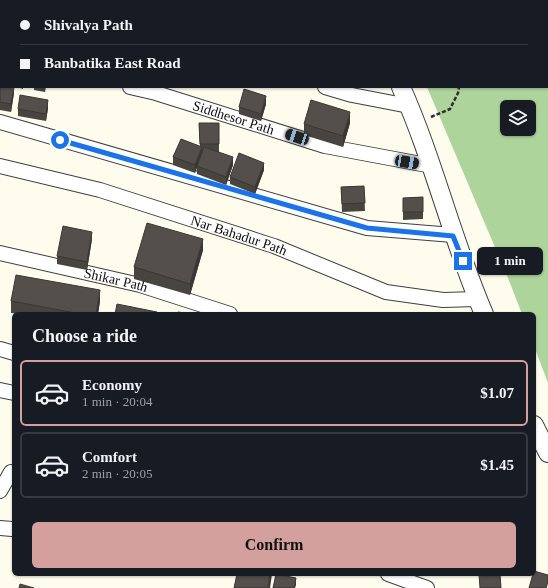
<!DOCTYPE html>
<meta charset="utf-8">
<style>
body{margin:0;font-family:Georgia,serif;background:#20242c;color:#f1f3f6;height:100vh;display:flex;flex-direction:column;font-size:15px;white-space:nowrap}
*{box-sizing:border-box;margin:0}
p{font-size:13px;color:#9ea1a6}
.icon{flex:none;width:22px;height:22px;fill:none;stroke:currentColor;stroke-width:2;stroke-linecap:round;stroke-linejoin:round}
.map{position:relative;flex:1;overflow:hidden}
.drawer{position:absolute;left:12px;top:312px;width:524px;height:264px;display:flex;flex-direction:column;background:#171b24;border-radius:6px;box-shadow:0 1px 3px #0004}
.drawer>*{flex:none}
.top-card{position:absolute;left:0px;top:0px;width:548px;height:88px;box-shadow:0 1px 3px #0004;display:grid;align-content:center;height:88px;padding:0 20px;background:#171b24}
.fabs{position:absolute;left:500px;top:100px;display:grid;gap:8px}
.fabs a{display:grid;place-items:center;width:36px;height:36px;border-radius:6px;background:#171b24;box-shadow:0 1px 3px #0004;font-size:20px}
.end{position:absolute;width:18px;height:18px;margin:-9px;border:5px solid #1a73e8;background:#fff;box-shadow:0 0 0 2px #fff}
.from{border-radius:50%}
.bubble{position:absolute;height:28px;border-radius:6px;background:#171b24;box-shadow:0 1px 3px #0004;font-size:13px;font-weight:600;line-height:28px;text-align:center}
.car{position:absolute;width:12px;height:24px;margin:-12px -6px;border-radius:5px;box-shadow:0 0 3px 1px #0007;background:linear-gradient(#222 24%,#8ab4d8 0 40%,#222 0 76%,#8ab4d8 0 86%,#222 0)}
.top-card b{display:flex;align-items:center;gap:14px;height:38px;font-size:15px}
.top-card b+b{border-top:1px solid #363941}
.top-card i{width:10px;height:10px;background:#f1f3f6}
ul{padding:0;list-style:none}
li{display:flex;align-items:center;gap:12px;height:66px;margin:0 8px 6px;padding:0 12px;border:2px solid #363941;border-radius:6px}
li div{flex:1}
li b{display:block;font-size:15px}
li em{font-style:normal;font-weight:600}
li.selected{border-color:#d3a09d}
li>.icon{width:36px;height:36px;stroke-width:1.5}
h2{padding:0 20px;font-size:18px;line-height:48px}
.cta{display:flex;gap:8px;margin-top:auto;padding:8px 20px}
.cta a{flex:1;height:46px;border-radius:6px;background:#d3a09d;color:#111;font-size:16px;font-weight:600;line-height:46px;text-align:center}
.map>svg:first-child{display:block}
</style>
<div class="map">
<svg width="548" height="588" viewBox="0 0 548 588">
<rect width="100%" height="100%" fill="#fdfced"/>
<path fill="#add49b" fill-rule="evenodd" d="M 394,0 L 548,0 L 548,383 L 534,346 L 534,314 L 522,314 L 508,278 L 427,87 L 547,87 L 547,1 ZM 507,107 L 529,107 L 529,129 L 507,129 Z"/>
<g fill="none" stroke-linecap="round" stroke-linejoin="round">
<defs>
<g id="minor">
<path d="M 25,0 L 29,1"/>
<path d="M 285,0 L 293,1"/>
<path d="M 0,51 L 1,52"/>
<path id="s1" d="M 130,87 L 156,93 L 325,146 L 432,166"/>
<path d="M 325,87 L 352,95 L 409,106"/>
<path d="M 0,122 L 367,228 L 453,235"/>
<path id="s2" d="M 0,166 L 100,190 L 274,246 L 386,292 L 443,300 L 477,299"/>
<path id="s3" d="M 0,253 L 140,285 L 230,314"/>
<path d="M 0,349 L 14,353"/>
<path d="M 0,390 L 14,393"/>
<path d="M 0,491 L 11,472 L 14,473"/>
<path d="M 0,528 L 12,529"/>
<path d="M 388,574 L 427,588"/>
</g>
<g id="tertiary">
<path d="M 367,0 L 367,1"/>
<path d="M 401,87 C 434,161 452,240 484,314"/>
<path d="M 534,425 L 548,453"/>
</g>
</defs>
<use href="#minor" stroke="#3f3f3f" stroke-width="16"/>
<use href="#tertiary" stroke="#3f3f3f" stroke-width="20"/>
<path stroke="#2e2e2e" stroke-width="2.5" stroke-dasharray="4 2" stroke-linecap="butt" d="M 431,117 L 450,109 L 458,93 L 459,87"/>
<use href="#minor" stroke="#fff" stroke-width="14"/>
<use href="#tertiary" stroke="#fff" stroke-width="18"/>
</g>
<g fill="#484440">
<path d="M 0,83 L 14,93 L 11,112 L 0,110 Z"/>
<path d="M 17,87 L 23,87 L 23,89 Z"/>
<path d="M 34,87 L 46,87 L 45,92 L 34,90 Z"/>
<path d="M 266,104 L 261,121 L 239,114 L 239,107 Z"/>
<path d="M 48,108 L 46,121 L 18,116 L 18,109 Z"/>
<path d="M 199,123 L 219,123 L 219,152 L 218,152 L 233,165 L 226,185 L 197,174 L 197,167 L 195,173 L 173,165 L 173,157 L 200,146 Z"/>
<path d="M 350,123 L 343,147 L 304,135 L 304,124 Z"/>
<path d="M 264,170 L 255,194 L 230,184 L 230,177 Z"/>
<path d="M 364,186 L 365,211 L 342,212 L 341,187 Z"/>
<path d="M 423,197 L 423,219 L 403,220 L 403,198 Z"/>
<path d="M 92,239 L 87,270 L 57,264 L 57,256 Z"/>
<path d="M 203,250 L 190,295 L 134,279 L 134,267 Z"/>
<path d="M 11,301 L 100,301 L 98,314 L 19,314 L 11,313 Z"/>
</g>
<g fill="#3b3734">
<path d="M 1,25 L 1,33 L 0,36 L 0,28 Z"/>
<path d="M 14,87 L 14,93 L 11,112 L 11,104 Z"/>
<path d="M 266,96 L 266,104 L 261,121 L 261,114 Z"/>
<path d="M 48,100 L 48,108 L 46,121 L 46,114 Z"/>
<path d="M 350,112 L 350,123 L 343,147 L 343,136 Z"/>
<path d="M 202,147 L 202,155 L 195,173 L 195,165 Z"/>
<path d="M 233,157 L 233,165 L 226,185 L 226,177 Z"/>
<path d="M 264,163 L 264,170 L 255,194 L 255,187 Z"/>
<path d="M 92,232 L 92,239 L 87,270 L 87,262 Z"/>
<path d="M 203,239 L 203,250 L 190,295 L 190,284 Z"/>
<path d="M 100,290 L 100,301 L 98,314 L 96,314 Z"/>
<path d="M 270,574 L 272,574 L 270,588 L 268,588 Z"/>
<path d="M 296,578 L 296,585 L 295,588 L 294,588 Z"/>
</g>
<g fill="#544f4a" stroke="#3b3734">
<path d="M 0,20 L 1,21 L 1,25 L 0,28 Z"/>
<path d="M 0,83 L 1,83 L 1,87 L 14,87 L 11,104 L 0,102 Z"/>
<path d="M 244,89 L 266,96 L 261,114 L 239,107 Z"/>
<path d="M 20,95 L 48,100 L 46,114 L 18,109 Z"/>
<path d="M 311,100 L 350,112 L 343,136 L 304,124 Z"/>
<path d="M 199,123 L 219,123 L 219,144 L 200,144 Z"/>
<path d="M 181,139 L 202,147 L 195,165 L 173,157 Z"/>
<path d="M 204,147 L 233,157 L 226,177 L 197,166 Z"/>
<path d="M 239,153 L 264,163 L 255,187 L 230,177 Z"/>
<path d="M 364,186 L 365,203 L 342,204 L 341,187 Z"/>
<path d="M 423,197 L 423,212 L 403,212 L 403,198 Z"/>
<path d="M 147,223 L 203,239 L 190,284 L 134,267 Z"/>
<path d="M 63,226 L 92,232 L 87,262 L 57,256 Z"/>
<path d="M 16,275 L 100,290 L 96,314 L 81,314 L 11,301 Z"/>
<path d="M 117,304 L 157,312 L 157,314 L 115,314 Z"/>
<path d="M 178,312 L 192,314 L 178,314 Z"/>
<path d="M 534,571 L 548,575 L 548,582 L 546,588 L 529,588 L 533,574 L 534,574 Z"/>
<path d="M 237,574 L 270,574 L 268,588 L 234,588 Z"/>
<path d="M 276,574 L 296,578 L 294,588 L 273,588 Z"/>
<path d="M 479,574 L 500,574 L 501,588 L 480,588 Z"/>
<path d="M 20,584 L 34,588 L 19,588 Z"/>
</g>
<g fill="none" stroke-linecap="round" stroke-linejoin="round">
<path stroke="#1a73e8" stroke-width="5" d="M 60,140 L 367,228 L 453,236 L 463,261"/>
</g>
<g text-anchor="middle" stroke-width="4" stroke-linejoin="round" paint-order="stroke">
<g font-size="14" fill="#0c0c0c" stroke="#fff">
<text dy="5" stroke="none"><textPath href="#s1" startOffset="108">Siddhesor Path</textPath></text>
<text dy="5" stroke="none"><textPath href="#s2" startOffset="249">Nar Bahadur Path</textPath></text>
<text dy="5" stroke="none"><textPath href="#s3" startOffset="119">Shikar Path</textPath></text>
</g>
</g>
</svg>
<div class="fabs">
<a><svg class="icon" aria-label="layers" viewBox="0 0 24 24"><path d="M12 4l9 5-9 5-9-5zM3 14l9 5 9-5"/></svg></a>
</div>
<i class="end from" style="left:60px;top:140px"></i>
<i class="end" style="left:463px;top:261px"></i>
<div class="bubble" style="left:477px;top:247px;width:66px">1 min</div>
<i class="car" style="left:297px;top:137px;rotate:288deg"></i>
<i class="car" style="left:407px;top:162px;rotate:100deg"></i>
<div class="top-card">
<b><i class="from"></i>Shivalya Path</b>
<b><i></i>Banbatika East Road</b>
</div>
<section class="drawer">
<h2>Choose a ride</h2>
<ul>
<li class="selected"><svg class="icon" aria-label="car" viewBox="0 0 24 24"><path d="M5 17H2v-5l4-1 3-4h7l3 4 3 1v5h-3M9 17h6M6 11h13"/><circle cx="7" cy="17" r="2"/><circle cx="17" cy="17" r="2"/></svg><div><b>Economy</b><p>1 min · 20:04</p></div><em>$1.07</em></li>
<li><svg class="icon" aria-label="car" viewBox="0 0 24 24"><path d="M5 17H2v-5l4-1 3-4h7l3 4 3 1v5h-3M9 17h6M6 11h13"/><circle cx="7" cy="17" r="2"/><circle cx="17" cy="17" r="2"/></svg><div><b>Comfort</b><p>2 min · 20:05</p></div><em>$1.45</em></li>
</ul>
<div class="cta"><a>Confirm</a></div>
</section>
</div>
